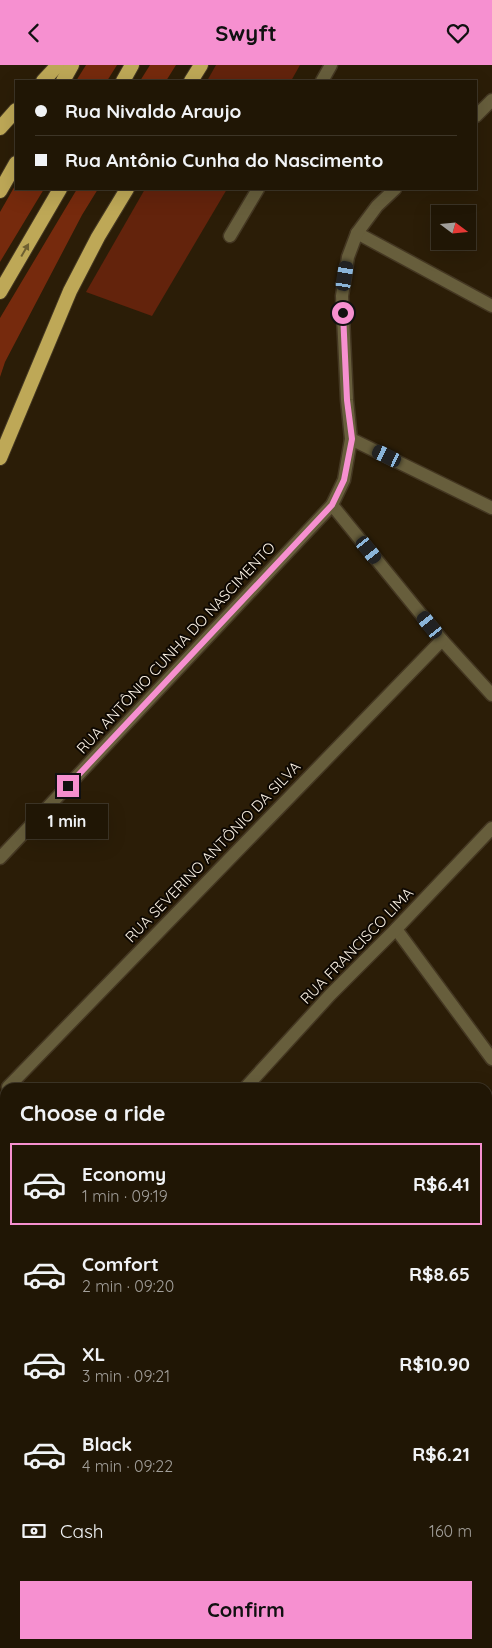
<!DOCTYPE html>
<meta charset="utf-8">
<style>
body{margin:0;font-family:Quicksand,sans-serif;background:#281f0f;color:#f1f3f6;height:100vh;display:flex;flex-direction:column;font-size:19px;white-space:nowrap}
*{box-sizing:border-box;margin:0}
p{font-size:16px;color:#a29f9a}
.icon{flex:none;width:28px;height:28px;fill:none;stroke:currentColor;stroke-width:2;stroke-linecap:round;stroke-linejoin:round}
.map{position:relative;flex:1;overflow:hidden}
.sheet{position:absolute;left:0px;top:1018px;width:492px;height:566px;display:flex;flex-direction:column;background:#201605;border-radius:15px 15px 0 0;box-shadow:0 5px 20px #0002,0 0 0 1px #3d3527}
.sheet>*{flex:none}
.banner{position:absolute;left:15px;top:15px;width:462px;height:110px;border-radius:0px;box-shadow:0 5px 20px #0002,0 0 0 1px #3d3527;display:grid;align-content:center;height:110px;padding:0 20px;background:#201605}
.needle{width:32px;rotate:106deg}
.fabs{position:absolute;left:431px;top:140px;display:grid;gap:10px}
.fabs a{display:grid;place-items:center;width:45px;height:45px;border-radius:0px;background:#201605;box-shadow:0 5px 20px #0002,0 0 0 1px #3d3527;font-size:25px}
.end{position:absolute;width:22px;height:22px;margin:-11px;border:6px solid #f690d0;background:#111;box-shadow:0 0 0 2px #111}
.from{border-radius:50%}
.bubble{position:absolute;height:35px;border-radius:0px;background:#201605;box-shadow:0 5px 20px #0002,0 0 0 1px #3d3527;font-size:16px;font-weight:700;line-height:35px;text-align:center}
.car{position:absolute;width:15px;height:30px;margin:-15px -8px;border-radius:6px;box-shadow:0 0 4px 1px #0007;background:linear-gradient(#222 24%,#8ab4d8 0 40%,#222 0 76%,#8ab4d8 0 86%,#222 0)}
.banner b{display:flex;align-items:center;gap:18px;height:48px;font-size:19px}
.banner b+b{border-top:1px solid #3d3527}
.banner i{width:12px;height:12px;background:#f1f3f6}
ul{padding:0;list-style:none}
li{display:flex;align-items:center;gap:15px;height:82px;margin:0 10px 8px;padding:0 10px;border:2px solid transparent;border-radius:0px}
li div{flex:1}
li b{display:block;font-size:19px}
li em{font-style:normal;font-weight:700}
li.selected{border-color:#f690d0}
li>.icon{width:45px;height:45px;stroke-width:1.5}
h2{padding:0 20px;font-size:22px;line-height:60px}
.pay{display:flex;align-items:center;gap:12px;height:55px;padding:0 20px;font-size:19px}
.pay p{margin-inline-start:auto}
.primary-button{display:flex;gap:10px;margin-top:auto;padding:10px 20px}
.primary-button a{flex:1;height:58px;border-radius:0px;background:#f690d0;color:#111;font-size:20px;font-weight:700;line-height:58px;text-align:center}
header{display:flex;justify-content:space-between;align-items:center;height:65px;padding:0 20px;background:#f690d0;color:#111;font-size:22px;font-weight:700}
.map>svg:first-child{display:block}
</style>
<header><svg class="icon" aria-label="back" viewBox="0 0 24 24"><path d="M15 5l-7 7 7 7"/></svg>Swyft<svg class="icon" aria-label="heart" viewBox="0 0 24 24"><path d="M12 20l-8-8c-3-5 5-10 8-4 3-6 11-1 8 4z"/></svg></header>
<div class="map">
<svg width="492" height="1583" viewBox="0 0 492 1583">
<rect width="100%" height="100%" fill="#2b1d07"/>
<g fill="#63230c">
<path d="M 216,0 L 300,0 L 291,16 L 207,16 Z"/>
<path d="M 145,124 L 227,124 L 152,251 L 86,227 Z"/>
</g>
<g fill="#762a0d">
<path d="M 86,0 L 117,0 L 107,16 L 76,16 Z"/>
<path d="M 150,0 L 176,0 L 166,16 L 140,16 Z"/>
<path d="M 16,119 L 16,124 L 44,124 L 0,197 L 0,147 Z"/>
<path d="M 77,124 L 98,124 L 82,150 L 5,297 L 0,312 L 0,253 Z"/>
</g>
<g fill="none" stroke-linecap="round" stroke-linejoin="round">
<defs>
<g id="service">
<path d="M 322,16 L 331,0"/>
<path d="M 230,171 L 258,124"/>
</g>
<g id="minor">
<path d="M 476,51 L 492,35"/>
<path d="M 357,168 L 492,241"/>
<path d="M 351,374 L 492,443"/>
<path d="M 332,440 L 442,575 L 492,630"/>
<path d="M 0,793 L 332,440 L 344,415 L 351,374 L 347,335 L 342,231 L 348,192 L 357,168 L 377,141 L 395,124"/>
<path d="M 396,864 L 492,994"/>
<path d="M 8,1022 L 442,575"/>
<path d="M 246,1022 L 330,930 L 396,864 L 492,763"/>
<path d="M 0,1077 L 5,1085"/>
<path d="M 488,1137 L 492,1136"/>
<path d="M 488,1289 L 492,1287"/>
<path d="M 0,1364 L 5,1365"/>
<path d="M 0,1423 L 5,1404"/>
<path d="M 345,1579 L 348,1583"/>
<path d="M 70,1583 L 73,1579"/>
<path d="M 215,1583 L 220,1579"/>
</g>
<g id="trunk">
<path d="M 43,16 L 58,0"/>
<path d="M 63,16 L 72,0"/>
<path d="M 123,16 L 132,0"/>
<path d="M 191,16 L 201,0"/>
<path d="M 0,63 L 16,45"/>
<path d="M 0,126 L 16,98"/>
<path d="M 0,227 L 60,124"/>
<path d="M 0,393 L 70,226 L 98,172 L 127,124"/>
</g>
</defs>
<use href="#service" stroke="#443722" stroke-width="15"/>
<use href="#minor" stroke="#443722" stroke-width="15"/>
<use href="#trunk" stroke="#443722" stroke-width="16"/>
<use href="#service" stroke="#675e3c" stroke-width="12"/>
<use href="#minor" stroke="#675e3c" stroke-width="12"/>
<use href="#trunk" stroke="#bea857" stroke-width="14"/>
</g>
<defs><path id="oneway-solid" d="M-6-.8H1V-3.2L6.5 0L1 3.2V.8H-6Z" transform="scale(1.25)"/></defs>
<use fill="#6f6031" href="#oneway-solid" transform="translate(25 185) rotate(-60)"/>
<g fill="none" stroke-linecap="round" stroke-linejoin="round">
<path stroke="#f690d0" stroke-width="6" d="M 68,721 L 332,440 L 344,415 L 352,374 L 347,335 L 343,248"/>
</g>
<g text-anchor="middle" stroke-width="4" stroke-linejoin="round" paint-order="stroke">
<g font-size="15" fill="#fbf2e5" stroke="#0e0802">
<text transform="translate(176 583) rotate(-47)" y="5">RUA ANTÔNIO CUNHA DO NASCIMENTO</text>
<text transform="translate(213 787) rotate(-46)" y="5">RUA SEVERINO ANTÔNIO DA SILVA</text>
<text transform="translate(357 881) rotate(-46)" y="5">RUA FRANCISCO LIMA</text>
</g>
</g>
</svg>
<div class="fabs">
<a><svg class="needle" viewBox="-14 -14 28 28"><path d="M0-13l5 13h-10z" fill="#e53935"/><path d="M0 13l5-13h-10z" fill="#a29f9a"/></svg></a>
</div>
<i class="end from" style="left:343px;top:248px"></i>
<i class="end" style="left:68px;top:721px"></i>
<div class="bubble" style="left:26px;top:739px;width:82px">1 min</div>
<i class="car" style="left:345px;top:211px;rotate:9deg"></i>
<i class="car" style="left:387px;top:391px;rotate:296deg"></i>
<i class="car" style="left:369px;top:485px;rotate:141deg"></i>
<i class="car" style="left:430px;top:560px;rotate:321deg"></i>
<div class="banner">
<b><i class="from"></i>Rua Nivaldo Araujo</b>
<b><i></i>Rua Antônio Cunha do Nascimento</b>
</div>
<section class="sheet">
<h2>Choose a ride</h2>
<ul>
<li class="selected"><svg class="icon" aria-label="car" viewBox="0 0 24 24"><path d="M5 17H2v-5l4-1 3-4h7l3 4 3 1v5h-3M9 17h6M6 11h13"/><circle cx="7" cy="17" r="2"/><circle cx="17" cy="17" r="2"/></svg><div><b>Economy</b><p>1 min · 09:19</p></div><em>R$6.41</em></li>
<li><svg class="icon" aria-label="car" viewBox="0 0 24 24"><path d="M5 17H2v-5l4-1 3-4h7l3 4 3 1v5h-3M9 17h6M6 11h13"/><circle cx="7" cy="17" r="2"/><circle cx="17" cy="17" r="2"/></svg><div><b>Comfort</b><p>2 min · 09:20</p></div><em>R$8.65</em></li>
<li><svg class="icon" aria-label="car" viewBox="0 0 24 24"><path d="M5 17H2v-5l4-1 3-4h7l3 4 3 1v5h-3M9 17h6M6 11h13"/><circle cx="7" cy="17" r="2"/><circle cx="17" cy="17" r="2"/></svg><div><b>XL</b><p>3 min · 09:21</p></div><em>R$10.90</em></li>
<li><svg class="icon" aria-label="car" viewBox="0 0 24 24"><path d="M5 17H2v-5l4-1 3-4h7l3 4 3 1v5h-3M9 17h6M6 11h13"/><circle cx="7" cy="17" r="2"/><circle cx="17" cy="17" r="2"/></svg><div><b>Black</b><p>4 min · 09:22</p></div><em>R$6.21</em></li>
</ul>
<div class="pay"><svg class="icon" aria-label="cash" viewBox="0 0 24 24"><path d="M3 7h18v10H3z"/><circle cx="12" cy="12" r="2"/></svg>Cash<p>160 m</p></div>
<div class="primary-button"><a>Confirm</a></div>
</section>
</div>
